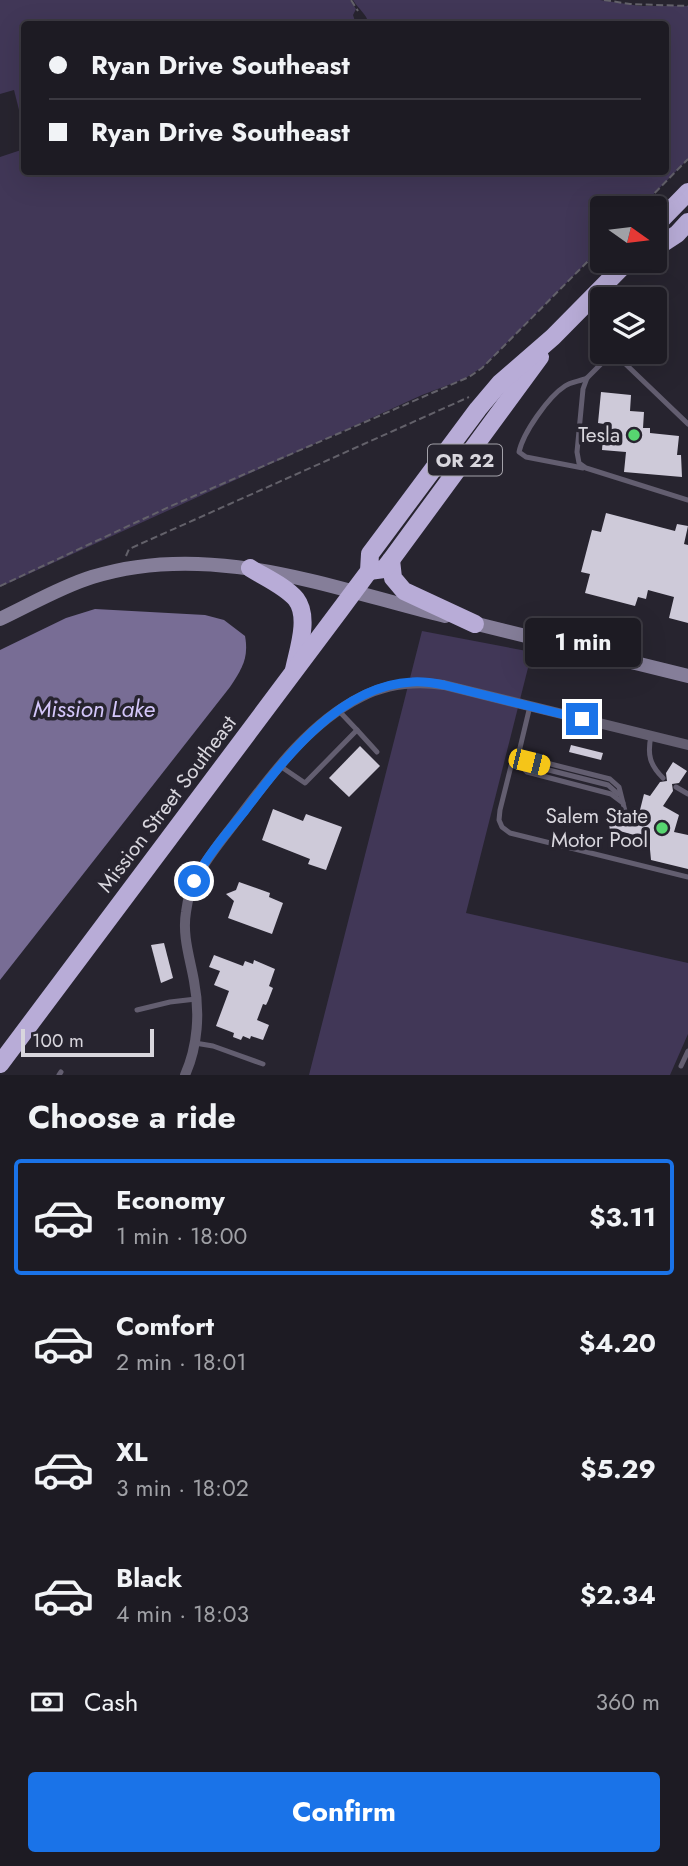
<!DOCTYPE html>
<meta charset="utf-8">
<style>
body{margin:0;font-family:Jost,sans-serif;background:#2a2830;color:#f1f3f6;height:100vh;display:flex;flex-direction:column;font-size:26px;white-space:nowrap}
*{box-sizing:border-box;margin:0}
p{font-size:23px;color:#a0a1a6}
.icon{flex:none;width:38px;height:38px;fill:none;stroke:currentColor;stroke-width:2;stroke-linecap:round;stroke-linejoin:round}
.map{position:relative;height:1075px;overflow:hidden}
.details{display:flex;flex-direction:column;background:#1d1b23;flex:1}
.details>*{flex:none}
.guide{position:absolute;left:21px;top:21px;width:648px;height:154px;border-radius:7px;box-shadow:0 7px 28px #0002,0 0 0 2px #3b3941;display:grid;align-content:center;height:154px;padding:0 28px;background:#1d1b23}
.needle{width:46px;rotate:104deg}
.controls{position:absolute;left:590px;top:196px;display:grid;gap:14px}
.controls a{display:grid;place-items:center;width:77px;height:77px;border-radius:7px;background:#1d1b23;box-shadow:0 7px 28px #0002,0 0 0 2px #3b3941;font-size:35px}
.scale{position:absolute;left:21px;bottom:18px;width:133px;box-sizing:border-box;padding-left:7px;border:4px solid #d8d6dd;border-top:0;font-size:19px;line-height:24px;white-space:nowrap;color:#d8d6dd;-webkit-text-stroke:5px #27242f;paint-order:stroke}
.end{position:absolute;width:32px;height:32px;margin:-16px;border:9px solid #1a73e8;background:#fff;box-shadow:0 0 0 4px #fff}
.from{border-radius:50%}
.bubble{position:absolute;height:49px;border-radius:7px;background:#1d1b23;box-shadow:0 7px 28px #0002,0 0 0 2px #3b3941;font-size:23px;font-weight:700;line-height:49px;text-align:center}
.car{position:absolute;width:21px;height:42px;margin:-21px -10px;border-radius:9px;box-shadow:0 0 5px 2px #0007;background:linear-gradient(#f5c518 24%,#345 0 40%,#f5c518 0 76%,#345 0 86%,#f5c518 0)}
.guide b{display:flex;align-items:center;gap:24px;height:66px;font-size:26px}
.guide b+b{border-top:2px solid #3b3941}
.guide i{width:18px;height:18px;background:#f1f3f6}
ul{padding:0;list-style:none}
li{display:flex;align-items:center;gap:21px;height:116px;margin:0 14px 10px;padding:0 14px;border:4px solid transparent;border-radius:7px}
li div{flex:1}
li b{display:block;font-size:26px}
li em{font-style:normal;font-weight:700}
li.on{border-color:#1a73e8}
li>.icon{width:63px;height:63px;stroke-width:1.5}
h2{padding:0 28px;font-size:32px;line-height:84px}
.pay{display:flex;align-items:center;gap:18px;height:77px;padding:0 28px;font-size:26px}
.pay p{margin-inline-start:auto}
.action{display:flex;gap:14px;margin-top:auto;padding:14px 28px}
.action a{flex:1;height:80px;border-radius:7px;background:#1a73e8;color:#fff;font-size:28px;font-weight:700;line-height:80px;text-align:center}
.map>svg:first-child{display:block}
</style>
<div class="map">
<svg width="688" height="1075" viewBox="0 0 688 1075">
<rect width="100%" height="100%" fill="#27242f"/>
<g fill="#413757">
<path d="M 0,0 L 350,0 L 356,9 L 353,15 L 356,24 L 24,24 L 24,130 L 14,90 L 0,94 Z"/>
<path d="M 353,0 L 600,0 L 640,6 L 688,6 L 688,159 L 640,208 L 602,208 L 602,247 L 484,366 L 464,379 L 422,395 L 0,587 L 0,157 L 24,149 L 24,172 L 665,172 L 665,24 L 369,24 C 366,13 359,10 353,0 Z"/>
<path d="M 422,631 L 532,652 L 466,913 L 688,963 L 688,1034 L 670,1075 L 309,1075 Z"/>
</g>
<path fill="#786d95" d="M 95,609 L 205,615 L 224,620 L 245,636 C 249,658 242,669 230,687 L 0,980 L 0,650 L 66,618 Z"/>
<g fill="#cecad9">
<path d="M 601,392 L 631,395 L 630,411 L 644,412 L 643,428 L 650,428 L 650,433 L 679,436 L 677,455 L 681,455 L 682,477 L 624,472 L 626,452 L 602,450 L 604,424 L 598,423 Z"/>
<path d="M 606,513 L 675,531 L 677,524 L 688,526 L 684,544 L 688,545 L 688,623 L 669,618 L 674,597 L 648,590 L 646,599 L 638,597 L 635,606 L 585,593 L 590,574 L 581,572 L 592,530 L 601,532 Z"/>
<path d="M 571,745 L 603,753 L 601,760 L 569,752 Z"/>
<path d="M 360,746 L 380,766 L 349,797 L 329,778 Z"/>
<path d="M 673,762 L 687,771 L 679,783 L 672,784 L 673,791 L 663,806 L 679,815 L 674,832 L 688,835 L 688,869 L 651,860 L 649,839 L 616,830 L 610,831 L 608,817 L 621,816 L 627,820 L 631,815 L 639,814 L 644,794 L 650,796 L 660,782 L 667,781 L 666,773 Z"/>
<path d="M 273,809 L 303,821 L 306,814 L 342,827 L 326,870 L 308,864 L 310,859 L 262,840 Z"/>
<path d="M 239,882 L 270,893 L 269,897 L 283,903 L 272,934 L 228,918 L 234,901 L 226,894 L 236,890 Z"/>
<path d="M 164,943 L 173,978 L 161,983 L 151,945 Z"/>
<path d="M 214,955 L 243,966 L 245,961 L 253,964 L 254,960 L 275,969 L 269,986 L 273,988 L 268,1001 L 266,1005 L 263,1004 L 257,1020 L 269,1025 L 263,1040 L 251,1036 L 250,1039 L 243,1036 L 241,1040 L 233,1037 L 234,1033 L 216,1026 L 229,991 L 214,985 L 220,971 L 209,967 Z"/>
</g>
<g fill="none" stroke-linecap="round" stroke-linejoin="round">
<g stroke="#63616a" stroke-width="2" stroke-dasharray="7 3.5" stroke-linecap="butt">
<path d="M 351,0 L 358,11"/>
<path d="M 604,0 L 630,4 L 688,6"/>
<path d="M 640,208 L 688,159"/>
<path d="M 126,556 L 129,549 L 469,397"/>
<path d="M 0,586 L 171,506 L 469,377 L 482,368 L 602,247"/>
</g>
<g stroke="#635e70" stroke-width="5">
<path d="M 597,335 L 602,340"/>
<path d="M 613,352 L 587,378 L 583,389 L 577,452 L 579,463 L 586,468 L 688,500"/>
<path d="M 613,352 L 688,424"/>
<path d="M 583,468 L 526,457 L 519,452 C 523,433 548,397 565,386 C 571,382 581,381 587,378"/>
<path d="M 530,706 L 519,752 L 511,766 L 500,810 L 499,820 L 502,827 L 510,833 L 688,877"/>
<path d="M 357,730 L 377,752"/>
<path d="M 651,736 C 647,755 650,765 663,778"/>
<path d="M 519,752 L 522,767 L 527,772 L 611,794 L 623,803 L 626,815"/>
<path d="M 519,756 L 610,779 L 619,787 L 623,803"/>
<path d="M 521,763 L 608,785 L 618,794"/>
<path d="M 280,766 L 305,783 L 357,730 L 339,711"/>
<path d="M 676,787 L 688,794"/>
<path d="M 137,1010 L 170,1002 L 196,999"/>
<path d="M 195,1043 L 213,1046 L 263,1064"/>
<path d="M 681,1066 L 688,1051"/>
<path d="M 59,1075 L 61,1072"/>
</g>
<path stroke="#635e70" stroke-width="10" d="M 185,1075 C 198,1046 200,1012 194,981 C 190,958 182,936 186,912 C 190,876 216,848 237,820 C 272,774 309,723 361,697 C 388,683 415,681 444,685 L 688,745"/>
<g stroke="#857e99" stroke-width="14">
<path d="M 0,619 C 30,605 60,587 92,577 C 211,540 330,588 445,616"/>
<path d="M 465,621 L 688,676"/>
</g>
<g stroke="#b8acd7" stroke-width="18">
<path d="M 654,227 L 688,192"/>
<path d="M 654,249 L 677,234 L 688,222"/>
<path d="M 391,560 L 393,578 L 404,591 L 475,624"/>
<path d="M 250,568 C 264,577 285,586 296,599 C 310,617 298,650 294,670"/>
<path d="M 369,571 L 384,569 L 391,560 L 540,357"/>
<path d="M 0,1064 L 340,610 L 369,571 L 370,554 L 478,409 L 500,383 L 553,337 L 628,261"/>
</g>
</g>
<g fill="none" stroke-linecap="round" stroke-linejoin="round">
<path stroke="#1a73e8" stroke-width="9" d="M 194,881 C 207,856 226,834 244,812 C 283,760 340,685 412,682 C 423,681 434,683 444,685 L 582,719"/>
</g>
<g fill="#57d570" stroke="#27242f" stroke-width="2.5">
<circle cx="634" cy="435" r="7"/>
<circle cx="662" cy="828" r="7"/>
</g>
<g text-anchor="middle" stroke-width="7" stroke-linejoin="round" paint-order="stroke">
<rect fill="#27242f" stroke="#a3a1a9" stroke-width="2" x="428" y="444.5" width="74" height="31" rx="5"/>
<g font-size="19" font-weight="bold" fill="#d8d6dd">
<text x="465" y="467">OR 22</text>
</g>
<g font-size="21" fill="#d8d6dd" stroke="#27242f" text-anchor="end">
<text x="620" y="442">Tesla</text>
<text x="648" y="823">Salem State<tspan x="648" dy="24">Motor Pool</tspan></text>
</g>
<g font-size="21" fill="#d8d6dd" stroke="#27242f">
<text transform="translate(167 804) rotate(-53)" y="7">Mission Street Southeast</text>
</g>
<g font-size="23" font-style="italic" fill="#d4c6fa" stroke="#27242f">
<text x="94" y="717">Mission Lake</text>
</g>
</g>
</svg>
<div class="controls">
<a><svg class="needle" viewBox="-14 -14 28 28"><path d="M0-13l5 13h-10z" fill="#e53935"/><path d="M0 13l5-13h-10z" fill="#a0a1a6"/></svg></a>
<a><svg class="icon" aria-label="layers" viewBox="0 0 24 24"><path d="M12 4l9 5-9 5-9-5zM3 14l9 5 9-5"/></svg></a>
</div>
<div class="scale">100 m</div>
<i class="end from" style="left:194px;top:881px"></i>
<i class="end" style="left:582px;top:719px"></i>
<div class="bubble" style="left:525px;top:618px;width:116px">1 min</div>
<i class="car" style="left:529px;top:762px;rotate:104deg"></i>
<div class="guide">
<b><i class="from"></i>Ryan Drive Southeast</b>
<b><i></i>Ryan Drive Southeast</b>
</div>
</div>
<section class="details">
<h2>Choose a ride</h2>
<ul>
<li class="on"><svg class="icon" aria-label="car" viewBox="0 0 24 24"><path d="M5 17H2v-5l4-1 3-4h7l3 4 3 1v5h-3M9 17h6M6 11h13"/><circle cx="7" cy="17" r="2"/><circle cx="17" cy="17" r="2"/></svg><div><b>Economy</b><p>1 min · 18:00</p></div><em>$3.11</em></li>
<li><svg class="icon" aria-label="car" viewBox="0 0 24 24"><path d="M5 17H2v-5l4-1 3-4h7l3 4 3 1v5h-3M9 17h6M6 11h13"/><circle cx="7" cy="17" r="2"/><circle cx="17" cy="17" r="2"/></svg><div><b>Comfort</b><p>2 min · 18:01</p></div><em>$4.20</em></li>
<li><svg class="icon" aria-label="car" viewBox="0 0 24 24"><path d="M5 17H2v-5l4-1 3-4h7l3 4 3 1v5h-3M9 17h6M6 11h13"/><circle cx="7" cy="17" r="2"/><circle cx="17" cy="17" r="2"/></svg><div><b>XL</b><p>3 min · 18:02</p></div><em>$5.29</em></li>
<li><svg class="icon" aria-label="car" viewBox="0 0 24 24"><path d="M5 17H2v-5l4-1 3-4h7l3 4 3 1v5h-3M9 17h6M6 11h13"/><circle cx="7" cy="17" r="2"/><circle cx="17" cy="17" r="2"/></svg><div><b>Black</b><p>4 min · 18:03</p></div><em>$2.34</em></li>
</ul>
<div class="pay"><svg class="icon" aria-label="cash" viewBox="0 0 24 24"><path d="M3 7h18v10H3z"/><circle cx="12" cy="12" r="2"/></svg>Cash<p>360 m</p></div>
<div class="action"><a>Confirm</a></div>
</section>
